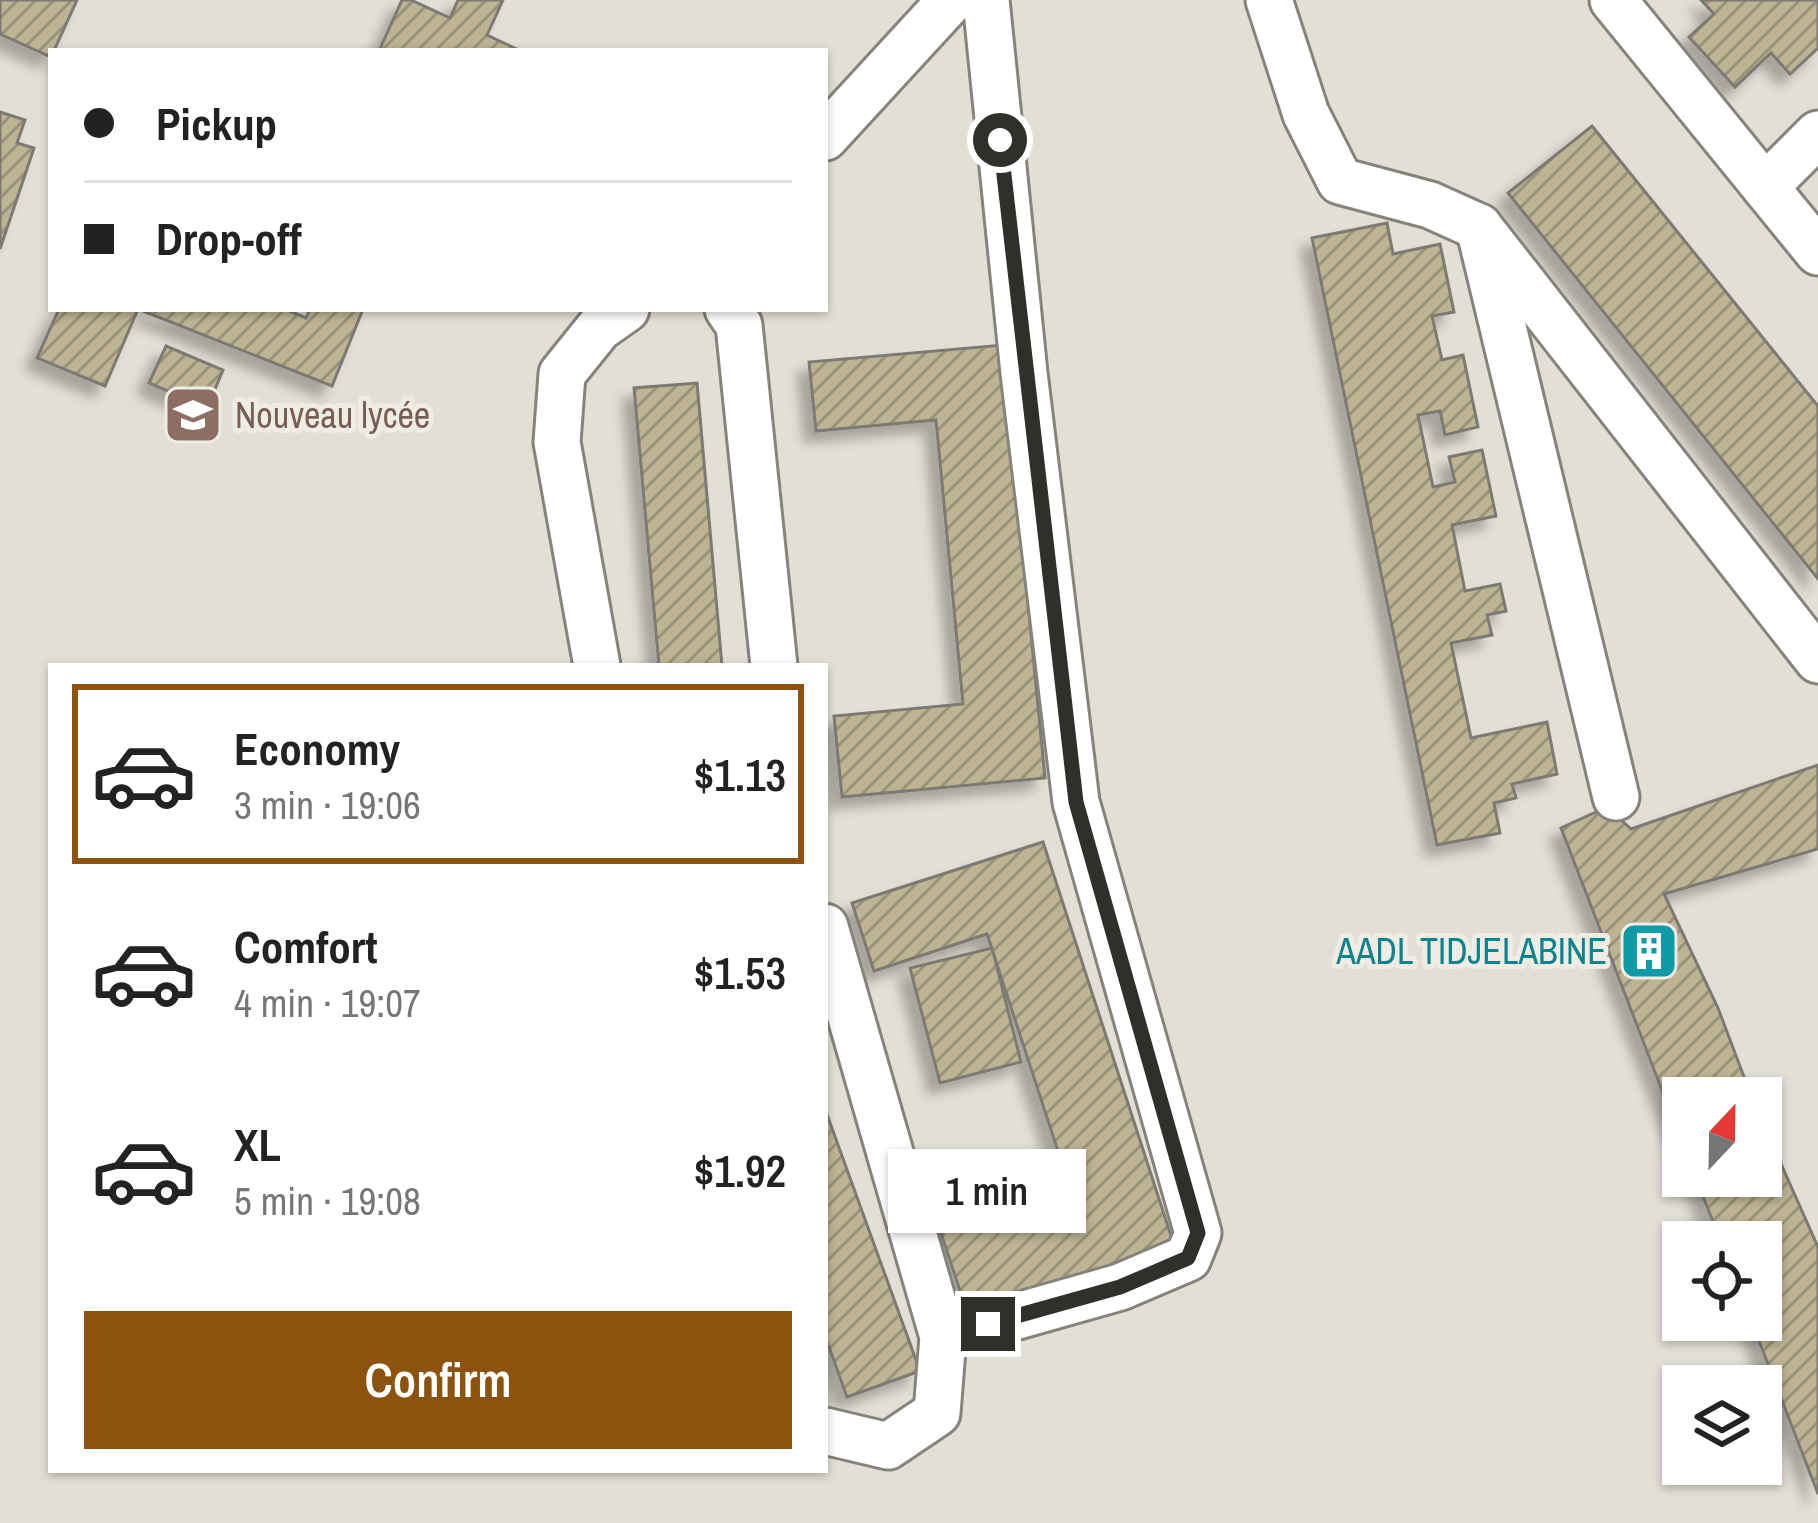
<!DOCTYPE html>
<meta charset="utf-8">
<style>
body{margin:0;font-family:"Archivo Narrow",sans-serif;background:#f6f6f6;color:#222;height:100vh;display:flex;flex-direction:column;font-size:45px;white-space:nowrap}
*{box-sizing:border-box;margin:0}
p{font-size:39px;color:#767676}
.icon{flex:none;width:66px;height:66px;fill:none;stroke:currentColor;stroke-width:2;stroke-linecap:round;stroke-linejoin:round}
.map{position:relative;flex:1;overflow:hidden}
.sheet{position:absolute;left:48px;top:663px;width:780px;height:810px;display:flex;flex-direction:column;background:#fff;border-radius:0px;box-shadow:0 3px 9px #0004}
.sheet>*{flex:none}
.guide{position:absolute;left:48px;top:48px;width:780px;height:264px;border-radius:0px;box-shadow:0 3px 9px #0004;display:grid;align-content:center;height:264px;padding:0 36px;background:#fff}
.needle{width:78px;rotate:22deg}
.tools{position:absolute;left:1662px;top:1077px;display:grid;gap:24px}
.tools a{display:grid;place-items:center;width:120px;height:120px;border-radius:0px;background:#fff;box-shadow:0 3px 9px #0004;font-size:60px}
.end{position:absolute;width:54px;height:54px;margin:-27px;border:15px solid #302f2c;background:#fff;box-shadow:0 0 0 6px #fff}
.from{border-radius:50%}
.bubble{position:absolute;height:84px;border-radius:0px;background:#fff;box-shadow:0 3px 9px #0004;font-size:39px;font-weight:600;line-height:84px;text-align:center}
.guide b{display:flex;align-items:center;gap:42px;height:114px;font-size:45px}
.guide b+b{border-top:3px solid #e0e0e0}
.guide i{width:30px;height:30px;background:#222}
ul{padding:21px 0 0;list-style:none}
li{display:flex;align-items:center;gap:36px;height:180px;margin:0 24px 18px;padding:0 12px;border:6px solid transparent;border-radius:0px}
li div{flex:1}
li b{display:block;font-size:45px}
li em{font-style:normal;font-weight:600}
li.active{border-color:#8d530e}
li>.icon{width:108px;height:108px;stroke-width:1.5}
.action{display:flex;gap:24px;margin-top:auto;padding:24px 36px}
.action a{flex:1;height:138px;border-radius:0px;background:#8d530e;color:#fff;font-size:48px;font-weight:600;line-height:138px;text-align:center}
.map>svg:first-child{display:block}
</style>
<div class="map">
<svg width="1818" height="1523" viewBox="0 0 1818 1523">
<defs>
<pattern id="building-hatch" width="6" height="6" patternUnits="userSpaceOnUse" patternTransform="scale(3)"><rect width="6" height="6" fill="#bdb494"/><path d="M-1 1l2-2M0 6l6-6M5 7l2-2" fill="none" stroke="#9a9379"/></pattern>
<filter id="shadow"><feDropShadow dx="-11" dy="11" stdDeviation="6" flood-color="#0004"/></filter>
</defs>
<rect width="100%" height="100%" fill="#e2e0d6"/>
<g fill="url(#building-hatch)" stroke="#7c7a72" stroke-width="3" filter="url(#shadow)">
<path d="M 0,0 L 77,0 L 51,57 L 0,34 Z"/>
<path d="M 402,0 L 411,0 L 450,18 L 458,0 L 503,0 L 487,35 L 521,51 L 379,51 Z"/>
<path d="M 1701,0 L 1818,0 L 1818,48 L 1790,74 L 1771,53 L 1735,87 L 1689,37 L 1714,14 Z"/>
<path d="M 0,112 L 25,120 L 17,143 L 34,148 L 0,249 Z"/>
<path d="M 1592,126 L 1818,406 L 1818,579 L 1508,193 Z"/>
<path d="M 1387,223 L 1393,254 L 1440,244 L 1454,312 L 1432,316 L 1442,360 L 1463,355 L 1478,427 L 1445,435 L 1440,411 L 1418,415 L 1433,487 L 1455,482 L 1449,457 L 1482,450 L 1496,516 L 1452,525 L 1465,591 L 1500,584 L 1506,611 L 1487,615 L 1492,635 L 1451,643 L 1471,738 L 1547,722 L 1557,774 L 1512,784 L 1516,798 L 1494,803 L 1500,833 L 1437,845 L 1312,238 Z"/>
<path d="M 59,309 L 138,309 L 105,386 L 37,358 Z"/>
<path d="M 138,309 L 285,309 L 306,318 L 310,309 L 363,309 L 332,386 Z"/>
<path d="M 1003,345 L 1045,778 L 842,797 L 834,716 L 963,704 L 936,420 L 816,431 L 809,362 Z"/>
<path d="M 166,346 L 223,370 L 207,408 L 149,383 Z"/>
<path d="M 697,383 L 722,666 L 659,666 L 634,388 Z"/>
<path d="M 1818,765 L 1818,849 L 1664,894 L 1718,1008 L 1752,1098 L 1683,1098 L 1683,1145 L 1561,828 L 1607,807 L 1631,829 Z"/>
<path d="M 1043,842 L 1175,1248 L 968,1315 L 939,1227 L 1069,1185 L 987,934 L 874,971 L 852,903 Z"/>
<path d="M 992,948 L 1021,1062 L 940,1083 L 910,968 Z"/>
<path d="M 825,1109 L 920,1371 L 847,1397 L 825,1336 Z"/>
<path d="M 1761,1119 L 1818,1247 L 1818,1494 L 1751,1320 L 1761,1320 L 1761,1242 L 1721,1242 L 1695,1176 L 1761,1176 Z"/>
</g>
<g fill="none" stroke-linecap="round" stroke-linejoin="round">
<defs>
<g id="minor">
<path d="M 1269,0 L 1306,114 L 1340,181 L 1430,205 L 1479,227"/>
<path d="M 1613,0 L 1818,252"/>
<path d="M 825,137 L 951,0"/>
<path d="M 1765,187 L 1818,134"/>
<path d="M 728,309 L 739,325 L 774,666"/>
<path d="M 597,666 L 557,442 L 562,374 L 599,328 L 626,309"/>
<path d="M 1616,797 L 1479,227 L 1818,660"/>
<path d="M 825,927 L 943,1337 L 937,1413 L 888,1446 L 825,1431"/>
<path d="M 943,1337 L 1120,1287 L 1188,1258 L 1198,1233 L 1076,802 L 1024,373 L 986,0"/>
</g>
</defs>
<use href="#minor" stroke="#85837a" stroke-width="51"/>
<use href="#minor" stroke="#fff" stroke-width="45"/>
</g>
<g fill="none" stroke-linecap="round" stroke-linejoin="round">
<path stroke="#302f2c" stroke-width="15" d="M 988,1324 L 1120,1287 L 1188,1258 L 1198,1233 L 1076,802 L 1000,140"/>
</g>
<defs>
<symbol id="school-square" viewBox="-11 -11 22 22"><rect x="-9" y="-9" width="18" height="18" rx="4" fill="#8d6e63" stroke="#efede3"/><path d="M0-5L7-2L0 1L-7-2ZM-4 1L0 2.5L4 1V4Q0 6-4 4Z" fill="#fff"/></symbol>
<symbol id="building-square" viewBox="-11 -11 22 22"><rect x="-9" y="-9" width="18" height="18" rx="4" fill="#0f9aa8" stroke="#efede3"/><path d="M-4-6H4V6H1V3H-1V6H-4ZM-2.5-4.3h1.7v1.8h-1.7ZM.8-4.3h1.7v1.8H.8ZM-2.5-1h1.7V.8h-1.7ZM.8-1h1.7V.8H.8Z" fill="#fff"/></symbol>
</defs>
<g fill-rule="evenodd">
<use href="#school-square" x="160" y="382" width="66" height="66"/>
<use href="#building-square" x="1616" y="918" width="66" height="66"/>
</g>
<g text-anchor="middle" stroke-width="10" stroke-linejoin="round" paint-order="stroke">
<g font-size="36" fill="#785e54" stroke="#efede3" text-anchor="start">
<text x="235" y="428">Nouveau lycée</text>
</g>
<g font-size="36" fill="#0d838f" stroke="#efede3" text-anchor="end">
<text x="1607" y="964">AADL TIDJELABINE</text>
</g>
</g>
</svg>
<div class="tools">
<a><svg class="needle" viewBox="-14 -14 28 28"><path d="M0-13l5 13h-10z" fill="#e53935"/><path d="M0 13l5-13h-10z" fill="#767676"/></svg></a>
<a><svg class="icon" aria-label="locate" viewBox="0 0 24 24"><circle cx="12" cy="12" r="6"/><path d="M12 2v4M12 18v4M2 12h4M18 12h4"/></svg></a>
<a><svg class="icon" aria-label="layers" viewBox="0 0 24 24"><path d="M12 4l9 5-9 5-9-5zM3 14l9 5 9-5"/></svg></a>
</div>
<i class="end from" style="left:1000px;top:140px"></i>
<i class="end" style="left:988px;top:1324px"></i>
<div class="bubble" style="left:888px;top:1149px;width:198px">1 min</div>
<div class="guide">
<b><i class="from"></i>Pickup</b>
<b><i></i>Drop-off</b>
</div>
<section class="sheet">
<ul>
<li class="active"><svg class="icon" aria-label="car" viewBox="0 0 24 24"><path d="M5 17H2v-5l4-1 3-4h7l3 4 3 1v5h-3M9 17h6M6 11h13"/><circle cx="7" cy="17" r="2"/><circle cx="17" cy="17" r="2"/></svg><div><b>Economy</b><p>3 min · 19:06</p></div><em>$1.13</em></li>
<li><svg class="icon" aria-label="car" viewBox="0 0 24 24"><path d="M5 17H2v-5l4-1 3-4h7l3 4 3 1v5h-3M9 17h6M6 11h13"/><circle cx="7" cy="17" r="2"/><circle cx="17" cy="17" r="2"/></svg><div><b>Comfort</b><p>4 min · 19:07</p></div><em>$1.53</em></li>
<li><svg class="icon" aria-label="car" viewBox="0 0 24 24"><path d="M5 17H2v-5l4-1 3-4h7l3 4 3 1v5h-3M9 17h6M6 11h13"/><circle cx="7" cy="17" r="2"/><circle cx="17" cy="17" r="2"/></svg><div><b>XL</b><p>5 min · 19:08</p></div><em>$1.92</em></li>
</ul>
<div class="action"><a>Confirm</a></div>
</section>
</div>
